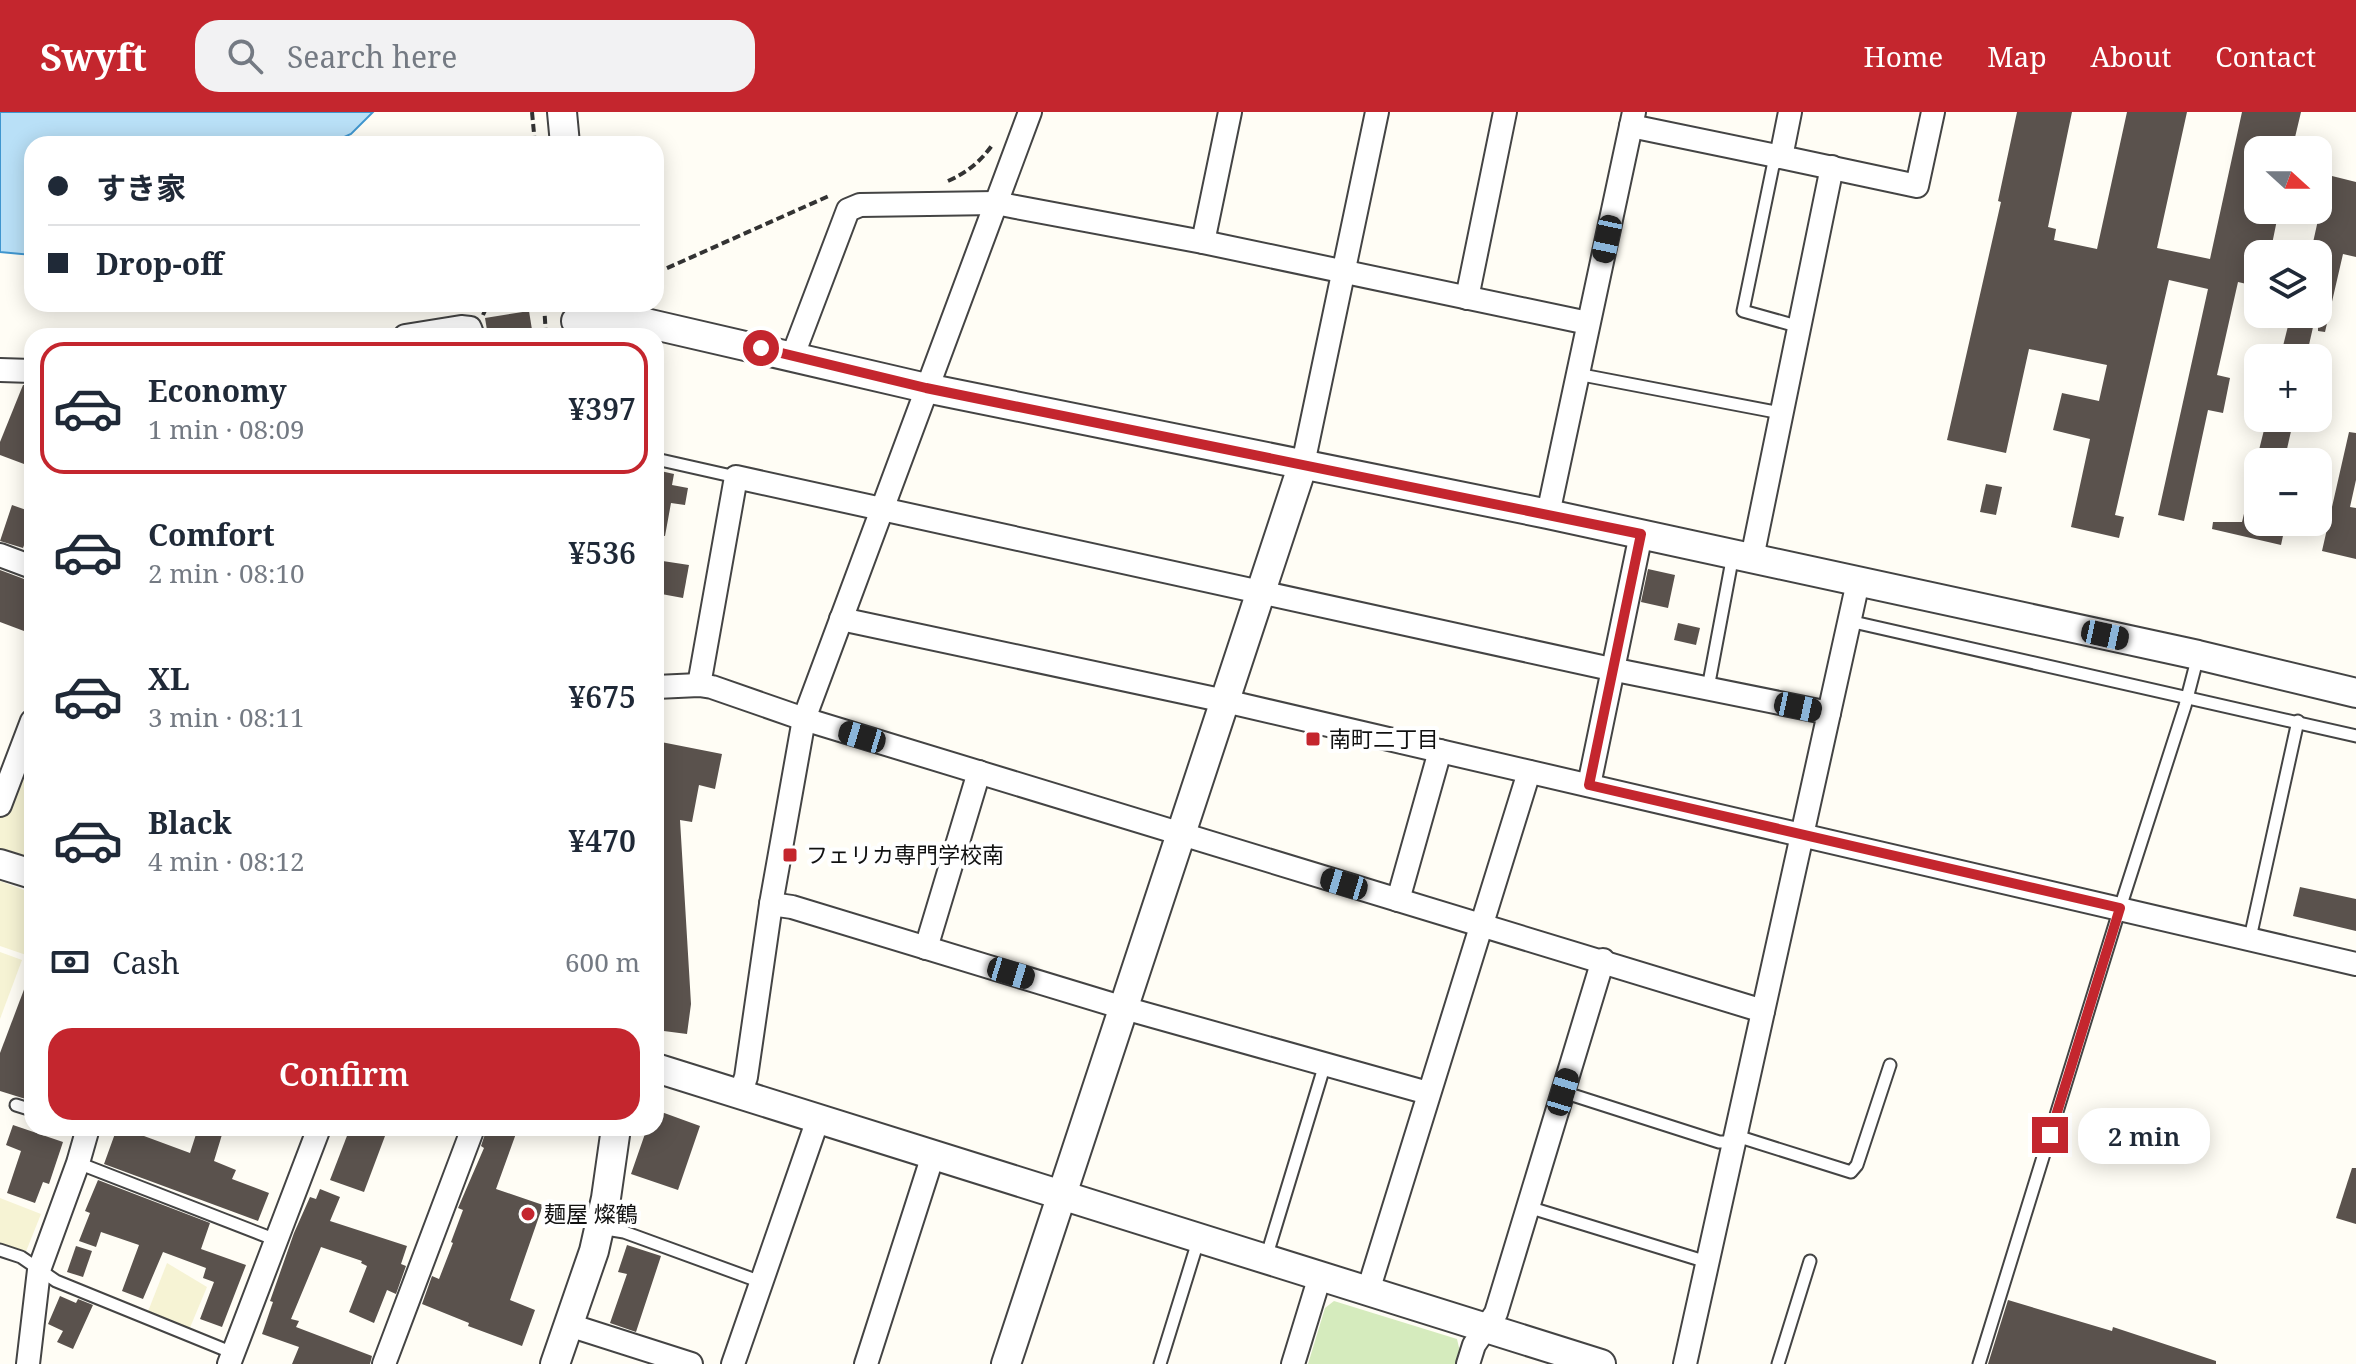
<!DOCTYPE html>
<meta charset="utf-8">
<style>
body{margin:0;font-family:"Noto Serif","Noto Sans JP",serif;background:#f2f2f3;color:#1f2937;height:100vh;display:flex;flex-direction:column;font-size:30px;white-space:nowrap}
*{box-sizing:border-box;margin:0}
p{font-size:26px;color:#747a83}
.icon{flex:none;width:44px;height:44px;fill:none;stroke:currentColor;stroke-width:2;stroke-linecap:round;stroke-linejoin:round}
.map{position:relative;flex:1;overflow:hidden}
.sheet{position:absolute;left:24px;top:216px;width:640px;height:808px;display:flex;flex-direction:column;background:#fff;border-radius:24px;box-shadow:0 4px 20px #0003}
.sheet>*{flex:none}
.banner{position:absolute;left:24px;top:24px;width:640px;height:176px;border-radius:24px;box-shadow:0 4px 20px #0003;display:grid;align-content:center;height:176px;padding:0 24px;background:#fff}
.needle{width:52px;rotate:111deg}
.buttons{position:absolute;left:2244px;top:24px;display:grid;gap:16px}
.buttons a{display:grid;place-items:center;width:88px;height:88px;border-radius:16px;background:#fff;box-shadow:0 4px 20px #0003;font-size:40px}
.end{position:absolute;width:36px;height:36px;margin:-18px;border:10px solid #c4262e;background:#fff;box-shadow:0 0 0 4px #fff}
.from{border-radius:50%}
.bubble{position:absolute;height:56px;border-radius:24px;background:#fff;box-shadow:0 4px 20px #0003;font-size:26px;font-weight:600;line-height:56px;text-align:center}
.car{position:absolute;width:24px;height:48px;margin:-24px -12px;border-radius:10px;box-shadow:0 0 6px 2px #0007;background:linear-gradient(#222 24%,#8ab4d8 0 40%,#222 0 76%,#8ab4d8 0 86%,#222 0)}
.banner b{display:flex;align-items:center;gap:28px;height:76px;font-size:30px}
.banner b+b{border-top:2px solid #e0e1e3}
.banner i{width:20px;height:20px;background:#1f2937}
ul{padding:14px 0 0;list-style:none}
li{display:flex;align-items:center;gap:24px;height:132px;margin:0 16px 12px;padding:0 8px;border:4px solid transparent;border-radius:24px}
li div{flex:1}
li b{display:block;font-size:30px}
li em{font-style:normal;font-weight:600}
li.on{border-color:#c4262e}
li>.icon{width:72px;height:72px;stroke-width:1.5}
.pay{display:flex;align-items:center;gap:20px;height:88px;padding:0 24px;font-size:30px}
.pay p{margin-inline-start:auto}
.cta{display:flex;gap:16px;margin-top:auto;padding:16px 24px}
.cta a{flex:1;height:92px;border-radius:24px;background:#c4262e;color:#fff;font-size:32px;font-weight:600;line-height:92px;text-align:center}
header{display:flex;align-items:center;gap:48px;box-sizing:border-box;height:112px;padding:0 40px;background:#c4262e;color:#fff}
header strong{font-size:38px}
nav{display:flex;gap:44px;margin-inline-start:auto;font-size:28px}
.search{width:560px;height:72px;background:#f2f2f3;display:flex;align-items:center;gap:20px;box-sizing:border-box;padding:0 28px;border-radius:24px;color:#747a83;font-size:30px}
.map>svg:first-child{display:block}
</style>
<header>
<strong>Swyft</strong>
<div class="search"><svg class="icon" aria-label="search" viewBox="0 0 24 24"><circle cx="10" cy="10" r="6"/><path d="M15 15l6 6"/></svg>Search here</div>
<nav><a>Home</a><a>Map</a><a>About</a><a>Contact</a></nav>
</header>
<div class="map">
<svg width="2356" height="1252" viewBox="0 0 2356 1252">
<rect width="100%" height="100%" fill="#fffdf5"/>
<g fill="#f6f3d4">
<path d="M 18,654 L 32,659 L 32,749 L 0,738 L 0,706 Z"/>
<path d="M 0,769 L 32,781 L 32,845 L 0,834 Z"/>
<path d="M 0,840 L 22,848 L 0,907 Z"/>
<path d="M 0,1086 L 41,1102 L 25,1142 L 0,1133 Z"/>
<path d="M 167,1151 L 207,1175 L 189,1218 L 147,1202 Z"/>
</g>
<path fill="#d5ebbd" d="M 1334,1189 L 1457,1227 L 1460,1240 L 1456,1252 L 1308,1252 L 1325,1196 Z"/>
<path fill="#b9e0f7" stroke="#3f96cf" stroke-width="2" d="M 0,0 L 373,0 L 351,22 L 329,32 L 32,32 L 32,143 L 0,140 Z"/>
<g fill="#5a524d">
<path d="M 2017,0 L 2072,0 L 2048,115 L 2056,117 L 2054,128 L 2097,137 L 2127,0 L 2187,0 L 2157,136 L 2210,147 L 2242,0 L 2301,0 L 2292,38 L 2258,38 L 2258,98 L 2279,98 L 2270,142 L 2258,142 L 2251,173 L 2238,170 L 2217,263 L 2230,266 L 2223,301 L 2208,298 L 2184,409 L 2158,403 L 2208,177 L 2169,168 L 2115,403 L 2124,405 L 2119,426 L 2071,415 L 2090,327 L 2053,318 L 2062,281 L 2099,289 L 2107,253 L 2029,237 L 2006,341 L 1947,328 L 2001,90 L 1998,89 Z"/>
<path d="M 2328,63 L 2356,70 L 2356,145 L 2343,142 L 2325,220 L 2318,219 L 2318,136 L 2312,135 Z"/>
<path d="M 529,199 L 533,224 L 488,224 L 485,206 Z"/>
<path d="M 2291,202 L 2316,202 L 2306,246 L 2280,246 Z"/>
<path d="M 23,273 L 32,273 L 32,355 L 0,343 L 0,330 Z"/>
<path d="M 2267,306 L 2294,306 L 2284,350 L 2256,350 Z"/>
<path d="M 2349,320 L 2356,321 L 2356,368 L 2350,395 L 2356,396 L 2356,447 L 2322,439 Z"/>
<path d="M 656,358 L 674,362 L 672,373 L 688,376 L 685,393 L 671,391 L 665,424 L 656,423 Z"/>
<path d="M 1986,372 L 2002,375 L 1996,403 L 1980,400 Z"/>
<path d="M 2251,373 L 2258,374 L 2258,410 L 2286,410 L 2281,433 L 2212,417 L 2213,410 L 2242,410 Z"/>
<path d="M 12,393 L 32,400 L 32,411 L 23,436 L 0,429 Z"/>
<path d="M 656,448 L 689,453 L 683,486 L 656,481 Z"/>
<path d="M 1648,457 L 1675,463 L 1668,496 L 1641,490 Z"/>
<path d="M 0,458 L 32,470 L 32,522 L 0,510 Z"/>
<path d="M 1678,511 L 1700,516 L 1696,533 L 1674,528 Z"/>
<path d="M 656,629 L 722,642 L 715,677 L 699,673 L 692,710 L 680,708 L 691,892 L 687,922 L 656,918 Z"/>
<path d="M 2300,775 L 2356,787 L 2356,819 L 2293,804 Z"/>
<path d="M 31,859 L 32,860 L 32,989 L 0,979 L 0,941 Z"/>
<path d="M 656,998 L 700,1014 L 678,1078 L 631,1062 L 647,1016 L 656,1016 Z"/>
<path d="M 13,1013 L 63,1030 L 49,1072 L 43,1070 L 35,1091 L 7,1081 L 21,1039 L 6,1033 Z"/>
<path d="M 117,1016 L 147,1016 L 144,1024 L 190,1041 L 198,1016 L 224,1016 L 214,1049 L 236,1058 L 232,1067 L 269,1081 L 258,1109 L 104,1052 Z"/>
<path d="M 350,1016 L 388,1016 L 364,1080 L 330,1068 Z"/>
<path d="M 487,1016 L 518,1016 L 496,1077 L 543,1093 L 510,1188 L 535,1198 L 522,1234 L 468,1214 L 469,1211 L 422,1192 L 432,1164 L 439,1167 L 453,1131 L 451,1130 L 463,1098 L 458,1096 L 484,1036 L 481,1034 Z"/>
<path d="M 2352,1056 L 2356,1056 L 2356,1112 L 2336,1106 Z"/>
<path d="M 98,1068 L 210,1111 L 201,1137 L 246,1153 L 222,1215 L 200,1207 L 214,1170 L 203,1166 L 206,1156 L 163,1140 L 143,1187 L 122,1179 L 139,1133 L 101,1120 L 96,1135 L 79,1129 L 90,1101 L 85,1099 Z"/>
<path d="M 320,1077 L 340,1085 L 330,1109 L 407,1134 L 401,1152 L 406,1154 L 396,1182 L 387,1178 L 374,1211 L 349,1200 L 367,1154 L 361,1151 L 362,1149 L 321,1135 L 291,1207 L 299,1209 L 296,1215 L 372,1244 L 370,1252 L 292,1252 L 299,1235 L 262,1222 L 273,1190 L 270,1189 L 294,1121 L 310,1085 L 316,1087 Z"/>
<path d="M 627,1133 L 661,1144 L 636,1220 L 610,1211 L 627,1162 L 618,1160 Z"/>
<path d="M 76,1134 L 92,1139 L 83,1165 L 67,1160 Z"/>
<path d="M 60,1184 L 76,1191 L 78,1187 L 93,1193 L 73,1237 L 57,1230 L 63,1219 L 48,1212 Z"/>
<path d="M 2008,1188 L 2112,1219 L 2113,1215 L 2216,1249 L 2216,1252 L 1988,1252 Z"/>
</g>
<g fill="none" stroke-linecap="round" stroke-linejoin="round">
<defs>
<g id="service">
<path d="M 1781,45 L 1773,54 L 1743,199 L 1800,215"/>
<path d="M 1577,262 L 1781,301"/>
<path d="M 656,347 L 736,365"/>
<path d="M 1849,509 L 2356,624"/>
<path d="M 1708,576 L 1733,443"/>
<path d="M 2250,826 L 2298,609"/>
<path d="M 1563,980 L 1719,1030 L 1734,1030 L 1743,1026 L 1851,1060 L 1857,1053 L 1890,953"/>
<path d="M 16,993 L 32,998"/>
<path d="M 78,1051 L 276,1128"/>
<path d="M 1528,1095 L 1707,1150"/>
<path d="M 600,1116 L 624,1120 L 761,1170"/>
<path d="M 0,1138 L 21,1145 L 56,1169 L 233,1241"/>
<path d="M 1266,1146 L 1325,952"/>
<path d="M 1160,1252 L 1199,1126"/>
<path d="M 1778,1252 L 1810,1149"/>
<path d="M 1979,1252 L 2120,796 L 2185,594 L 2198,544"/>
</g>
<g id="minor">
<path d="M 1790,0 L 1781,45 L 1917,74 L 1933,0"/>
<path d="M 1631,14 L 1781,45"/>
<path d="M 1203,130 L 1230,0"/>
<path d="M 1467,186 L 1505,0"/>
<path d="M 405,224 L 461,215 L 470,216 L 473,224"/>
<path d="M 793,243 L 848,98 L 860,93 L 996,91 L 1016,95 L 1203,130 L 1588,211"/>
<path d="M 0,258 L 32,259"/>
<path d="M 1303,352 L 1377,0"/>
<path d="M 1548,402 L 1634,0"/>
<path d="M 0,443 L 32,455"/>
<path d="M 1752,446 L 1832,55"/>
<path d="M 841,507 L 1225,589 L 2356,852"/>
<path d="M 699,573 L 736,365 L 1611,557 L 1829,601"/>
<path d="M 656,575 L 699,573 L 712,575 L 804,607 L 1763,899"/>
<path d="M 1589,673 L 1641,422"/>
<path d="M 0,693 L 32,609"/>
<path d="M 1398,788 L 1440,639"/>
<path d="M 771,792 L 792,795 L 1124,896 L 1428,981"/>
<path d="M 926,836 L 979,660"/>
<path d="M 740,982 L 746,965 L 771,792 L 804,607 L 1030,0"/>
<path d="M 1368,1179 L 1529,660"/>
<path d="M 569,1213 L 691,1252"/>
<path d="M 28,1252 L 39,1158 L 78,1051 L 88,1016"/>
<path d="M 229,1252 L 319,1016"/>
<path d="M 384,1252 L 473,1016"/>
<path d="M 733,1252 L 818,1007"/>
<path d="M 866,1252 L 933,1043"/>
<path d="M 1293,1252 L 1320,1164"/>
<path d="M 1468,1252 L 1474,1233 L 1496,1201 L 1603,848"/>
<path d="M 1685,1252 L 1858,470"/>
</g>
<g id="tertiary">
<path d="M 562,0 L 565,32"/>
<path d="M 576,209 L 614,207 L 637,209 L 926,276 L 1548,402 L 2198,543 L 2356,581"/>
<path d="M 0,752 L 32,762"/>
<path d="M 656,956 L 1601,1252"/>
<path d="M 555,1252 L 594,1139 L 606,1086 L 616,1016"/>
<path d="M 1006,1252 L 1303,352"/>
</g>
</defs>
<use href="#service" stroke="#444" stroke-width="15"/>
<use href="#minor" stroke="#444" stroke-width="26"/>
<use href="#tertiary" stroke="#444" stroke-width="32"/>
<g stroke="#333" stroke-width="4" stroke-dasharray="8 4" stroke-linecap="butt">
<path d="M 532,0 L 535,32"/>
<path d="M 948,69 C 968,60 981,49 993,32"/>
<path d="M 656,161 L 831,83"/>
<path d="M 544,192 L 546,224"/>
<path d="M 480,196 L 505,192"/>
</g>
<use href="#service" stroke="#fff" stroke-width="11"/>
<use href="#minor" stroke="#fff" stroke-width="22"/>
<use href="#tertiary" stroke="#fff" stroke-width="28"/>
<path stroke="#333" stroke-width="4" stroke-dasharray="8 4" stroke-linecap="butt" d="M 483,203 L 488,192"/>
</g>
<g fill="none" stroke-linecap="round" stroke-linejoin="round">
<path stroke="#c4262e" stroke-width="10" d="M 761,236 L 926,276 L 1641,422 L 1589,673 L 2120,796 L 2050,1023"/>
</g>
<g fill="#c4262e" stroke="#fff" stroke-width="3">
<rect x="1305" y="619" width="16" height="16" rx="4"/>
<rect x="782" y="735" width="16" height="16" rx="4"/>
<circle cx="528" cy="1102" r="8"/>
</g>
<g text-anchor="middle" stroke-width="8" stroke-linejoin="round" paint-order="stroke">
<g font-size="22" fill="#111" stroke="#fff" text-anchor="start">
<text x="1329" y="635">南町二丁目</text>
<text x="806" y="751">フェリカ専門学校南</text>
<text x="544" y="1110">麺屋 燦鶴</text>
</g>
</g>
</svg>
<div class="buttons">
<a><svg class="needle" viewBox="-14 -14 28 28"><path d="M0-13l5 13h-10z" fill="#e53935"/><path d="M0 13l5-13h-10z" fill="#747a83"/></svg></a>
<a><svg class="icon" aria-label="layers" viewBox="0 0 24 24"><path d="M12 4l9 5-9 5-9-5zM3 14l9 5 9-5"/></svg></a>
<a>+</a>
<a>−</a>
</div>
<i class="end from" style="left:761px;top:236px"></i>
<i class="end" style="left:2050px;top:1023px"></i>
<div class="bubble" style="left:2078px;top:996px;width:132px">2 min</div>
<i class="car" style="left:1607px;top:127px;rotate:192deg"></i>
<i class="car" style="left:2105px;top:523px;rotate:102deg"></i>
<i class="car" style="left:1798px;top:595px;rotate:102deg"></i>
<i class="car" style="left:862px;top:625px;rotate:287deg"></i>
<i class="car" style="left:1344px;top:772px;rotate:287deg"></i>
<i class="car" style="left:1011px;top:861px;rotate:107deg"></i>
<i class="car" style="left:1563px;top:980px;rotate:17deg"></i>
<div class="banner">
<b><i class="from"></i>すき家</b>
<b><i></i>Drop-off</b>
</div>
<section class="sheet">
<ul>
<li class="on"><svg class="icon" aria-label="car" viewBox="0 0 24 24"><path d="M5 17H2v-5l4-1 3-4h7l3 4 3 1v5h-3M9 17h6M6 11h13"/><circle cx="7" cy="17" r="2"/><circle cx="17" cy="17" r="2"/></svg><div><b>Economy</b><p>1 min · 08:09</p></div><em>¥397</em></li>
<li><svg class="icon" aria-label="car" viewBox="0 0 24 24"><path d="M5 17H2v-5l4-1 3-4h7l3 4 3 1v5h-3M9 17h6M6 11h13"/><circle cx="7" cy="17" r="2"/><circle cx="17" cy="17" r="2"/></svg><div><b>Comfort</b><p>2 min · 08:10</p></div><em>¥536</em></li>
<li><svg class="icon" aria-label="car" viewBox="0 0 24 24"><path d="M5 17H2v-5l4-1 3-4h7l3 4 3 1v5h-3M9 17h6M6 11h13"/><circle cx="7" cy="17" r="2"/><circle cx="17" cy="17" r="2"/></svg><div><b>XL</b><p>3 min · 08:11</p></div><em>¥675</em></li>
<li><svg class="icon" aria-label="car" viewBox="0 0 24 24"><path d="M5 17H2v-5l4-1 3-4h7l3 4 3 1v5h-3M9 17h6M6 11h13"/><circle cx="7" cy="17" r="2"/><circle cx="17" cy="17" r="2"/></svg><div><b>Black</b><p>4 min · 08:12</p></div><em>¥470</em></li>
</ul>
<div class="pay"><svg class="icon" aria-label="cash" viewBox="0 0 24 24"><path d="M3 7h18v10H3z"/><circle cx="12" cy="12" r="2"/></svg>Cash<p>600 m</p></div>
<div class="cta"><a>Confirm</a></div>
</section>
</div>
